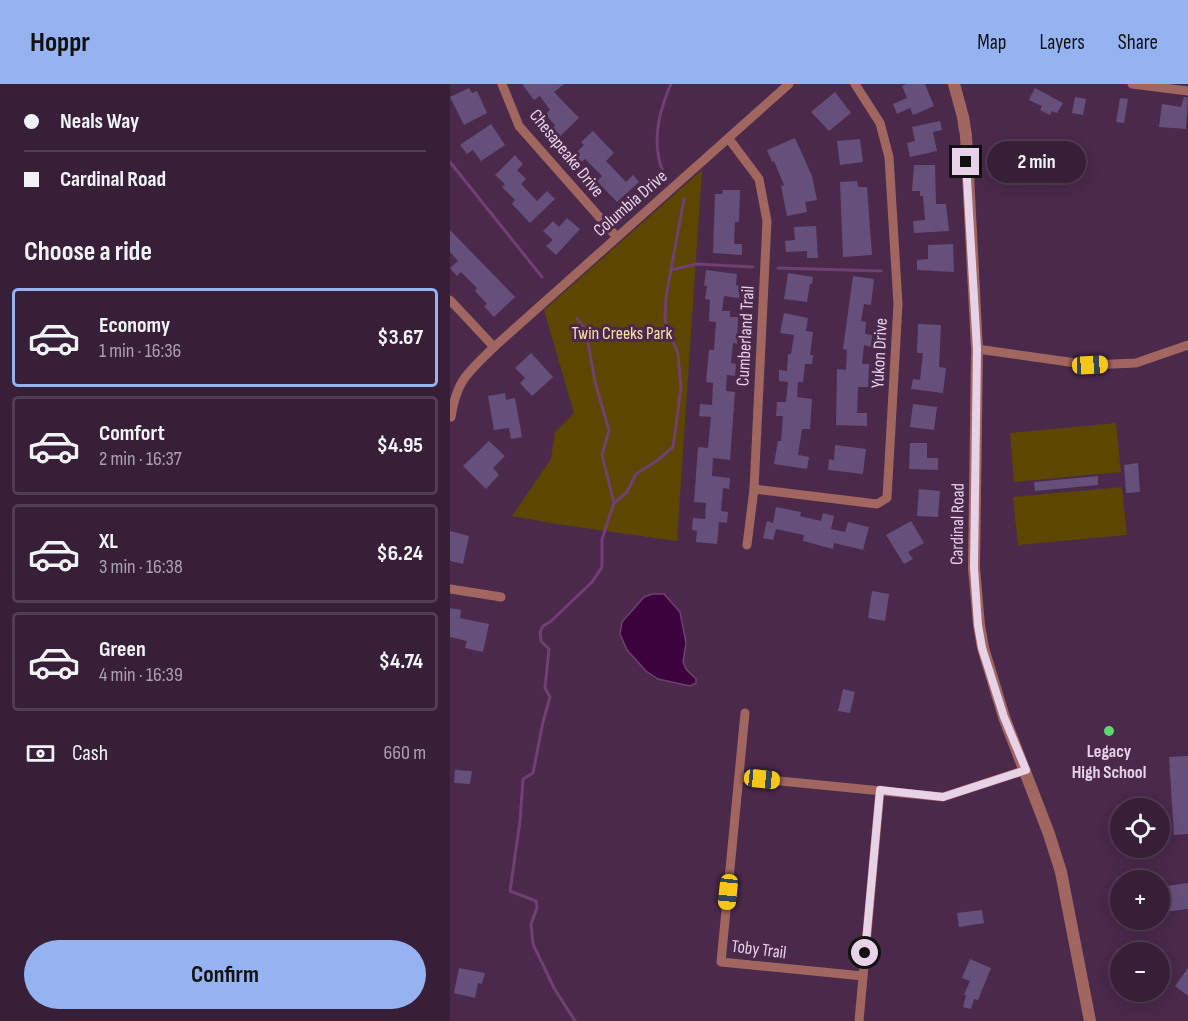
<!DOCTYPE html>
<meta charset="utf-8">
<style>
body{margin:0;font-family:"Sofia Sans Condensed",sans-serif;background:#3f2740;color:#f1f3f6;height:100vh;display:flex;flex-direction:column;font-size:22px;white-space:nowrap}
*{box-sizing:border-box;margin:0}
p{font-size:20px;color:#aba2ae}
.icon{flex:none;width:33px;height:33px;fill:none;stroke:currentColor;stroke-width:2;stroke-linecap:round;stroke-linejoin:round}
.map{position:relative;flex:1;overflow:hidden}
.drawer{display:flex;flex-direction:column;background:#381f38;width:450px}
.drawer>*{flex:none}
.banner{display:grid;align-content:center;height:132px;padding:0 24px;background:#381f38}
.fabs{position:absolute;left:660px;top:714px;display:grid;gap:12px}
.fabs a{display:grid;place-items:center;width:60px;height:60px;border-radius:50%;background:#381f38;box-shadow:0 3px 15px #0003,0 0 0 2px #523d53;font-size:30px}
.end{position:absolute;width:27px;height:27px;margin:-14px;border:8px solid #e7d2e7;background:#111;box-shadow:0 0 0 3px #111}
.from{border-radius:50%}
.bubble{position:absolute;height:42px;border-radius:21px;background:#381f38;box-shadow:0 3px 15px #0003,0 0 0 2px #523d53;font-size:20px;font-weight:700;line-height:42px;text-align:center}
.car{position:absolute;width:18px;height:36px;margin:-18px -9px;border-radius:8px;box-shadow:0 0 4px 2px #0007;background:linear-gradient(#f5c518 24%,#345 0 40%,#f5c518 0 76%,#345 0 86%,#f5c518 0)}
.banner b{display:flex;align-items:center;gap:21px;height:57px;font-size:22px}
.banner b+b{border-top:2px solid #523d53}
.banner i{width:15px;height:15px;background:#f1f3f6}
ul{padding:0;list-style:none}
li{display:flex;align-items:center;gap:18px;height:99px;margin:0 12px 9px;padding:0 12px;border:3px solid #523d53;border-radius:6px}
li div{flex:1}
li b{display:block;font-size:22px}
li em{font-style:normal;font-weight:700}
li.active{border-color:#95b2f1}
li>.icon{width:54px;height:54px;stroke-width:1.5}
h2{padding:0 24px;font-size:27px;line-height:72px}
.pay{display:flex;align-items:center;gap:15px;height:66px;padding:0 24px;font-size:22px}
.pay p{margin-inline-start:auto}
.action{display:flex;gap:12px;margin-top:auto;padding:12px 24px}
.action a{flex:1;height:69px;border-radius:36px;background:#95b2f1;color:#111;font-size:24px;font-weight:700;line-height:69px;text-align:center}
header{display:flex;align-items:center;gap:36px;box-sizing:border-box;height:84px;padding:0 30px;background:#95b2f1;color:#111}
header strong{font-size:28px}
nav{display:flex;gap:33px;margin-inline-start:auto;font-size:21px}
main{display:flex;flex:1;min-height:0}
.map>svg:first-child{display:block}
</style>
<header>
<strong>Hoppr</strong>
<nav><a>Map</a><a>Layers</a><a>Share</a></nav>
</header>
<main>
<section class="drawer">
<div class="banner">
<b><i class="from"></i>Neals Way</b>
<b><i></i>Cardinal Road</b>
</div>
<h2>Choose a ride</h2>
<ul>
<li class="active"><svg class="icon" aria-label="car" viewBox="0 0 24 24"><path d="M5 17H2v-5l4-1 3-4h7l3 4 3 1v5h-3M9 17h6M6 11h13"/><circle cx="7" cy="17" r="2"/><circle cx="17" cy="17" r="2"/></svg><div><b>Economy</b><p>1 min · 16:36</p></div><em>$3.67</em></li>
<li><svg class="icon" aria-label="car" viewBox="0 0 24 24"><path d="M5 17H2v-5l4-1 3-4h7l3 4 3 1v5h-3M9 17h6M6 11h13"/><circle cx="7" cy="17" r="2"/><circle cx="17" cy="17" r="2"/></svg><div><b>Comfort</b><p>2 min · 16:37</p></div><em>$4.95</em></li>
<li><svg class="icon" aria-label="car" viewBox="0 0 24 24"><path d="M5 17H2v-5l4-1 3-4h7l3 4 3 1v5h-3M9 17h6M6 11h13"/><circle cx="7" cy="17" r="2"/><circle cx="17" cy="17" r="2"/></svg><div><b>XL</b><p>3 min · 16:38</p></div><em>$6.24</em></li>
<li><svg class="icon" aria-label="car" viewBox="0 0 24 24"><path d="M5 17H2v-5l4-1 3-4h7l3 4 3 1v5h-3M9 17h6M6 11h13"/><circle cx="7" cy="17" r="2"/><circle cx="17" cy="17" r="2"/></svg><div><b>Green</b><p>4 min · 16:39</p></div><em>$4.74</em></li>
</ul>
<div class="pay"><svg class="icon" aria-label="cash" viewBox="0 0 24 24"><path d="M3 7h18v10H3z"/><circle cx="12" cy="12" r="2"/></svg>Cash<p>660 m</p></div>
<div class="action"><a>Confirm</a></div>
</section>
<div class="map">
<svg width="738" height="937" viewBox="0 0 738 937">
<rect width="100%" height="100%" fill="#4a294b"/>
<g fill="#5d4600">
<path d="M 252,86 L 227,457 L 106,440 L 62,432 L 101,375 L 105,348 L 124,329 L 94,226 Z"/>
<path d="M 666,339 L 671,388 L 564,398 L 560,349 Z"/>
<path d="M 672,403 L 677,451 L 568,461 L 563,413 Z"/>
</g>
<path fill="#3b023e" stroke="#6f4071" stroke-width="1.5" d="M 202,510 L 214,510 L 230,528 L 236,559 L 233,578 L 236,585 L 246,595 L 246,599 L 240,602 L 208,595 L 196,587 L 177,566 L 170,550 L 172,538 L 194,513 Z"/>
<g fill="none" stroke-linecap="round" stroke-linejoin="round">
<g stroke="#6f4071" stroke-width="3">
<path d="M 0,78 L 92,193"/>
<path d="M 213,88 C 201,59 209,27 221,0"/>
<path d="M 328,184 L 431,187"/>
<path d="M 221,186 L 246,180 L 303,183"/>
<path d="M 127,234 L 136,247 L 145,298 L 159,346 L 152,371 L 164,419"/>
<path d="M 125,937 L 104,904 L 83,860 L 81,840 L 87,824 L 86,817 L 60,807 L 70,737 L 73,695 L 83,689 L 93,638 L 100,613 L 95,604 L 99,565 L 91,557 L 90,548 L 93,542 L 100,538 L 142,498 L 152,483 L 152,455 L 164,419 L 177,408 L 186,390 L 208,376 L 223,363 L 231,304 L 228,270 L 215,236 L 216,213 L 234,115"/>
</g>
</g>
<g fill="#65507b">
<path d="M 72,0 L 114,0 L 104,8 L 129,34 L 108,54 L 101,46 L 105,41 L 95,30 L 100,26 L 90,12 L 84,16 Z"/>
<path d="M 456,0 L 475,0 L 484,22 L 463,31 L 460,24 L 447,30 L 443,20 L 457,14 L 452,2 Z"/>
<path d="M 19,4 L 22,9 L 27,7 L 37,29 L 14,41 L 0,13 Z"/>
<path d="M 585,4 L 613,19 L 607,29 L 602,27 L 600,31 L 590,26 L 592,22 L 579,16 Z"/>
<path d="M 385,8 L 401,29 L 379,47 L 361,28 Z"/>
<path d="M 625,13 L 636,15 L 633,31 L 622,29 Z"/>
<path d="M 734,13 L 738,14 L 736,45 L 709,43 L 712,20 L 731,23 Z"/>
<path d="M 670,14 L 678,15 L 674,39 L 666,38 Z"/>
<path d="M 490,37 L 492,46 L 483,48 L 487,67 L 460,73 L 457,59 L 465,57 L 462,43 Z"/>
<path d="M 41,40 L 55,61 L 31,77 L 23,66 L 17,70 L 10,61 Z"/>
<path d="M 143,47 L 164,69 L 156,77 L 176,98 L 183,91 L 189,98 L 167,118 L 147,97 L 152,92 L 135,75 L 131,79 L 124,71 L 134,61 L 131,58 Z"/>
<path d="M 345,54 L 362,92 L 367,116 L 355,118 L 357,128 L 337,132 L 331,102 L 334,101 L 324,77 L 322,78 L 317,66 Z"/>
<path d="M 410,55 L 413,78 L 390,81 L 387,57 Z"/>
<path d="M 592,66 L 610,68 L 607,86 L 604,85 L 602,99 L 588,97 Z"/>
<path d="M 65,71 L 73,80 L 67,86 L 76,95 L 71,100 L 87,117 L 97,107 L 105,115 L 80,139 L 62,120 L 65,116 L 52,103 L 55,100 L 45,91 Z"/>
<path d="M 464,81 L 485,81 L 486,120 L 496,120 L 499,147 L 464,149 L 463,137 L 475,136 L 473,112 L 470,112 L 470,107 L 462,107 Z"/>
<path d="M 407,97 L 408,103 L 417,103 L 422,171 L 393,173 L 390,98 Z"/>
<path d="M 273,106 L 290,106 L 289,138 L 285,138 L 284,160 L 292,160 L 292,171 L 263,169 L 265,110 L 272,110 Z"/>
<path d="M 117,134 L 130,145 L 106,171 L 96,162 L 103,156 L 93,147 L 103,137 L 109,143 Z"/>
<path d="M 366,142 L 368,174 L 357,174 L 357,167 L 336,168 L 335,157 L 345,156 L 344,143 Z"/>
<path d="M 0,146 L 65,213 L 44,233 L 34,222 L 37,220 L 25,207 L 27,204 L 11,188 L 7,192 L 0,184 L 8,177 L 0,168 Z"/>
<path d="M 503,160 L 504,188 L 467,186 L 467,176 L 478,175 L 478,161 Z"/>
<path d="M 256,186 L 287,190 L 286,201 L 290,202 L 289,214 L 274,212 L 272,227 L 280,227 L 280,233 L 288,233 L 287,260 L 283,259 L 281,279 L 286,280 L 285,292 L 277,291 L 276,307 L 285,308 L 280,376 L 263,374 L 262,392 L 280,394 L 279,405 L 273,404 L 271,427 L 278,428 L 277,439 L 269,438 L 267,460 L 246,458 L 247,447 L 242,446 L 243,434 L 255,435 L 256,419 L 244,418 L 248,363 L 258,364 L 261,333 L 249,332 L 250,320 L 262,321 L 263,299 L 256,298 L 259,266 L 264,266 L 266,238 L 259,237 L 260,216 L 255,215 L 257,202 L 254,202 Z"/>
<path d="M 338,189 L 363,193 L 362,200 L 360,200 L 357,218 L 334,215 Z"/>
<path d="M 403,192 L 424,195 L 421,221 L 414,220 L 411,237 L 416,238 L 415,250 L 422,251 L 421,263 L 414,261 L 412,280 L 419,280 L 418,303 L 408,303 L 407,329 L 417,329 L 417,342 L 386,341 L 387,285 L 396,286 L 397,266 L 393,265 Z"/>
<path d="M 334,229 L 358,234 L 356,247 L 363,248 L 360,271 L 363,271 L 362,280 L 355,280 L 353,298 L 348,298 L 347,313 L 362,315 L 360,345 L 352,345 L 348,371 L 359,373 L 357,385 L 324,380 L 328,357 L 331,357 L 333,332 L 326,332 L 327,318 L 336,318 L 338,298 L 329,297 L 329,286 L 337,287 L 338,270 L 341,270 L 344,251 L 330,249 Z"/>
<path d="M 468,240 L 491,241 L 489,283 L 496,284 L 493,309 L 461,305 L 463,295 L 470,296 L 473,269 L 467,269 Z"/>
<path d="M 81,269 L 103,293 L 82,312 L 70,299 L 75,294 L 65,284 Z"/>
<path d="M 55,309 L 56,316 L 65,314 L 72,353 L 61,355 L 59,344 L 44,346 L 38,312 Z"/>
<path d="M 463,320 L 487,323 L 484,346 L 460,343 Z"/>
<path d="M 39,357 L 55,372 L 43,384 L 49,391 L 36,405 L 13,382 Z"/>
<path d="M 460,359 L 477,359 L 477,374 L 488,374 L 488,386 L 459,385 Z"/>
<path d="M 385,361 L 416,365 L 413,390 L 378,386 L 379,375 L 384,376 Z"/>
<path d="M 688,379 L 690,408 L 676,409 L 674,381 Z"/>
<path d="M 648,392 L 648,401 L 585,407 L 584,398 Z"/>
<path d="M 469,405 L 490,407 L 488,433 L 467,432 Z"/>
<path d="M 326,423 L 351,428 L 350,432 L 371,437 L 373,429 L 384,432 L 381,445 L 395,448 L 398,438 L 419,443 L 413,466 L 384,459 L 383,465 L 353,457 L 354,451 L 326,445 L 323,456 L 313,454 L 317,437 L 323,439 Z"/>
<path d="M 461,437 L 474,459 L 458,468 L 463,475 L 454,480 L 436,451 Z"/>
<path d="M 0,447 L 19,452 L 13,480 L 0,477 Z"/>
<path d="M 422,507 L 439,510 L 435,537 L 418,534 Z"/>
<path d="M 0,524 L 11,526 L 10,534 L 39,540 L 33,568 L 15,564 L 17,557 L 0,553 Z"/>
<path d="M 393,605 L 405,608 L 400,629 L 388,627 Z"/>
<path d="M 738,672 L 738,750 L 724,751 L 719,673 Z"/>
<path d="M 5,686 L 22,687 L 20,700 L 4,699 Z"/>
<path d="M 738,799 L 738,825 L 713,828 L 710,803 Z"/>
<path d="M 532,826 L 534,839 L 509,843 L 507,829 Z"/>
<path d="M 520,875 L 541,884 L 528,916 L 524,915 L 521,925 L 513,923 L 516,911 L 514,911 L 520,897 L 512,894 Z"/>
<path d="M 9,884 L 35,889 L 32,900 L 28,899 L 25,914 L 4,909 Z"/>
<path d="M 738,884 L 738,912 L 725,902 Z"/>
</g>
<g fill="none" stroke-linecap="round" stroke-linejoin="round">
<g stroke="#a1665f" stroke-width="9">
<path d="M 52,0 L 69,42 L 166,152"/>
<path d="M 682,0 L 738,7"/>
<path d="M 279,55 L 309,95 L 317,137 L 304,405 L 297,461"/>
<path d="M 0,216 L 44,263"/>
<path d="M 527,265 L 640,281 L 686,279 L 738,261"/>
<path d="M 1,333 C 7,295 18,289 44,263 L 339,0"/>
<path d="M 304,405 L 427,420 L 437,414 L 448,220 L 439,73 L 430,39 L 405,0"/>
<path d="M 0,505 L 51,513"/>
<path d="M 295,629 L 271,878 L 413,892"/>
<path d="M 289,693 L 493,713 L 576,686"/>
<path d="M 409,937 L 430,706"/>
</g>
<path stroke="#a1665f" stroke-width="12" d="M 504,0 L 513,33 L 516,52 L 527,265 L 524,484 L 529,541 L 533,564 L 554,633 L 599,750 L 611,788 L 640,937"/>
</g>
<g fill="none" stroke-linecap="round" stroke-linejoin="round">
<path stroke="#e7d2e7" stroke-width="8" d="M 415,869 L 430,706 L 493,713 L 576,686 L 554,633 L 532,564 L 528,541 L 524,484 L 527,265 L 516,78"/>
</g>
<circle fill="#5bd56d" stroke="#4a294b" stroke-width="2" cx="659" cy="647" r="6"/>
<g text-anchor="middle" stroke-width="6" stroke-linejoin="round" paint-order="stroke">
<g font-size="18" fill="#e7d2e7" stroke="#4a294b">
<text transform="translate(117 69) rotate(51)" y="6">Chesapeake Drive</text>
<text transform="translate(180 119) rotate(-41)" y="6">Columbia Drive</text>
<text transform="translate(295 252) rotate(-87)" y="6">Cumberland Trail</text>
<text transform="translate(429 269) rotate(-87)" y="6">Yukon Drive</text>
<text transform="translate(507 440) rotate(-89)" y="6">Cardinal Road</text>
<text transform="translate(309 865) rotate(7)" y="6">Toby Trail</text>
</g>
<g font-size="18" fill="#fde1a2" stroke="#4a294b">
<text x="172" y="255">Twin Creeks Park</text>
</g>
<g font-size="18" font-weight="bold" fill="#e7d2e7" stroke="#4a294b">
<text x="659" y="673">Legacy<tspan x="659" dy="21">High School</tspan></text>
</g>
</g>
</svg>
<div class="fabs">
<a><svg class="icon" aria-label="locate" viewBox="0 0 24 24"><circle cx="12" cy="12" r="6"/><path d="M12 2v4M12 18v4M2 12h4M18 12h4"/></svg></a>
<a>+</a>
<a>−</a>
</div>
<i class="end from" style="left:415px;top:869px"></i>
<i class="end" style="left:516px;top:78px"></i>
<div class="bubble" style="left:537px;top:57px;width:99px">2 min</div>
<i class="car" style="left:640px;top:281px;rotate:87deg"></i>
<i class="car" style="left:312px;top:695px;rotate:96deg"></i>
<i class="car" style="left:278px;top:808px;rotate:186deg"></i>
</div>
</main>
